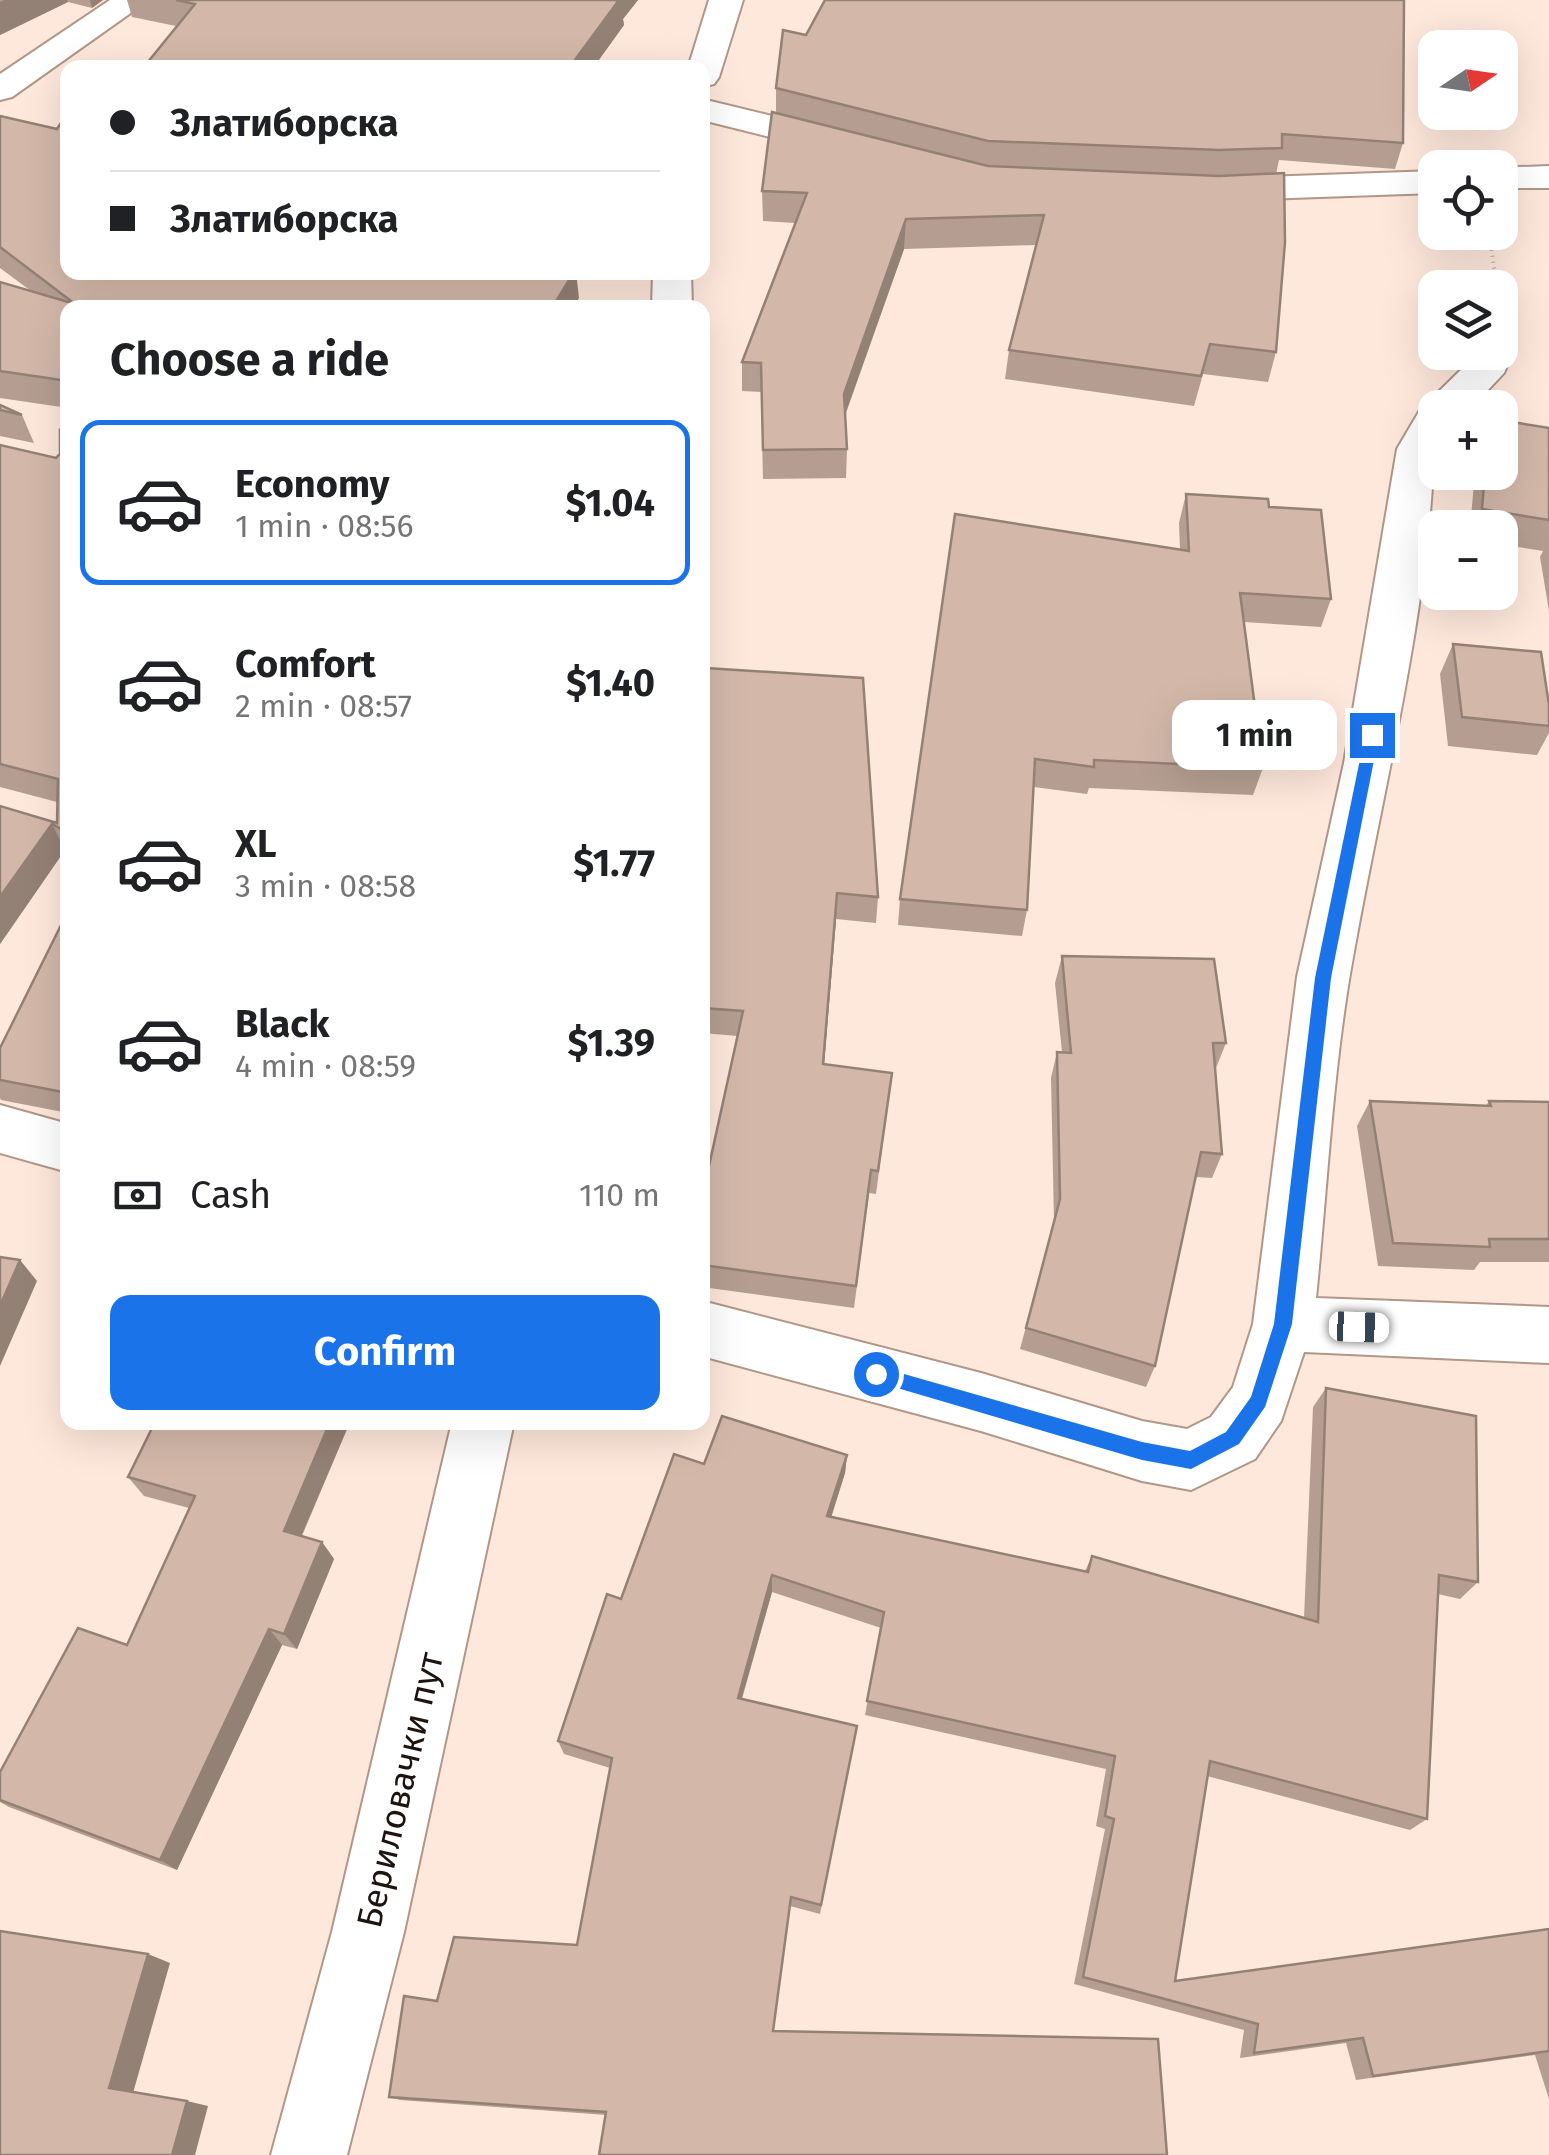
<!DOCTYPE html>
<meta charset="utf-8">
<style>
body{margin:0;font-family:"Fira Sans",sans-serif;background:#f2f2f2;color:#202124;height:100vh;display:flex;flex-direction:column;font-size:38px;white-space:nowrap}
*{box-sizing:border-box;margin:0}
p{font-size:32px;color:#757577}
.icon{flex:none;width:55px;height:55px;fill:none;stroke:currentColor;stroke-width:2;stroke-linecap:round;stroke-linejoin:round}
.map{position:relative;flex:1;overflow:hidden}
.sheet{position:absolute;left:60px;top:300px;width:650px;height:1130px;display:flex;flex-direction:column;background:#fff;border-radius:20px;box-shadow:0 10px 40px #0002}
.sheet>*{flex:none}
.guide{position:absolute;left:60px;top:60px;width:650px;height:220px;border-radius:20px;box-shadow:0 10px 40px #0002;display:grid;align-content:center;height:220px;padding:0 50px;background:#fff}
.needle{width:65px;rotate:77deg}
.fabs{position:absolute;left:1418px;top:30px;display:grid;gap:20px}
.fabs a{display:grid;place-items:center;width:100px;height:100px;border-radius:20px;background:#fff;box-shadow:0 10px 40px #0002;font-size:50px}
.end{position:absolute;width:45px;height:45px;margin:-22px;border:12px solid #1a73e8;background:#fff;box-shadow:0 0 0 5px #fff}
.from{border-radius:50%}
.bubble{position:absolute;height:70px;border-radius:20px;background:#fff;box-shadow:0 10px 40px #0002;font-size:32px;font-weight:700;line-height:70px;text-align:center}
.car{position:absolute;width:30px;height:60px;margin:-30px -15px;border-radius:12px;box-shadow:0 0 8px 2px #0007;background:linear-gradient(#fff 24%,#345 0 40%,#fff 0 76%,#345 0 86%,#fff 0)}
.guide b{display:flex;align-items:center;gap:35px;height:95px;font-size:38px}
.guide b+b{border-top:2px solid #e0e0e0}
.guide i{width:25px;height:25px;background:#202124}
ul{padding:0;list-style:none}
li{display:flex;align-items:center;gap:30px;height:165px;margin:0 20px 15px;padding:0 30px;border:5px solid transparent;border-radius:20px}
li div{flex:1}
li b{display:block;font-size:38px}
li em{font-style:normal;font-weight:700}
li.active{border-color:#1a73e8}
li>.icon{width:90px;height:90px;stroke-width:1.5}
h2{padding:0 50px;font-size:45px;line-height:120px}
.pay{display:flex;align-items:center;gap:25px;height:110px;padding:0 50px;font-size:38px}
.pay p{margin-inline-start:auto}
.primary-button{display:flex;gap:20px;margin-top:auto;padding:20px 50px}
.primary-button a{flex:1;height:115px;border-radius:20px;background:#1a73e8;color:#fff;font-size:40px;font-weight:700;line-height:115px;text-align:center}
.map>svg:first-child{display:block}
</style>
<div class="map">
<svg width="1549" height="2155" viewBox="0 0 1549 2155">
<rect width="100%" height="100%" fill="#fee7db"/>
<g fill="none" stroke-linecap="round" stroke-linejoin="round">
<defs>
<g id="street">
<path d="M 110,0 L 149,0 L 12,97 L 0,100 L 0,74 Z"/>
<path d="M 709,0 L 743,0 L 719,77 L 714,84 L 702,87 L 702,68 L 688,68 Z"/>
<path d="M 702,99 L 855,136 L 860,144 L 855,152 L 842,155 L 702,120 Z"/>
<path d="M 1549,166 L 1549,188 L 1500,188 L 1500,168 L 1494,168 Z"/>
<path d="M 1435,171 L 1435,193 L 1208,201 L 1195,198 L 1190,190 L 1195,182 L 1208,179 Z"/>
<path d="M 653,272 L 691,272 L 692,308 L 652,308 Z"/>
<path d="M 1500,341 L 1513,352 L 1504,373 L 1471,408 L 1435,408 C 1435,597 1382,787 1350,974 C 1332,1081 1327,1191 1316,1298 L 1549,1307 L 1549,1363 L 1304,1352 L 1281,1421 L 1255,1459 L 1191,1490 L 1142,1481 L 981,1431 L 702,1356 L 702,1301 L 981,1373 L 1142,1421 L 1187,1429 L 1211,1417 L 1233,1387 L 1253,1324 L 1297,977 L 1344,763 L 1397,449 L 1420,410 L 1471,360 L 1473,352 L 1500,352 Z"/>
<path d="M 0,1105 L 68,1124 L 68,1172 L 0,1153 Z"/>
<path d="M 452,1422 L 514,1422 L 404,1932 L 347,2155 L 271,2155 L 332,1932 Z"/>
</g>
</defs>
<use href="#street" stroke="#b09788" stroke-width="4"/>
<path stroke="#baa79d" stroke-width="4" stroke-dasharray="1 5" stroke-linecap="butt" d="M 1489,232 L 1497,288"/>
<use href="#street" fill="#fff" fill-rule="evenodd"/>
</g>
<g fill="#b59e91">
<path d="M 0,0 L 103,0 L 92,8 L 68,2 L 0,35 Z"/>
<path d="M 127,0 L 638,0 L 623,19 L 624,25 L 593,68 L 143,68 L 176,26 L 132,17 Z"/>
<path d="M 776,88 L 1403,143 L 1395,169 L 1279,160 L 1276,174 L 1276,352 L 1268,382 L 1203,374 L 1194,406 L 1005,379 L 1009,350 L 1036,245 L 904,249 L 845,416 L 847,449 L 846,478 L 763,479 L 761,392 L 742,391 L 742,362 L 795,223 L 763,221 L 762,191 L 776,113 Z"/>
<path d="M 0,116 L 57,129 L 579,298 L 68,308 L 68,408 L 0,398 L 0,282 L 31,291 L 0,268 Z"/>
<path d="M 0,405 L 22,415 L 34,443 L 0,436 Z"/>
<path d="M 1549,428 L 1549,611 L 1540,557 L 1543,551 L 1500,544 L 1500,528 L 1470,528 L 1475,472 L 1500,472 Z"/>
<path d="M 68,433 L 68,851 L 65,850 L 0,944 L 0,806 L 57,823 L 57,802 L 0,787 L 0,445 L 56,458 L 60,454 Z"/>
<path d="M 1186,494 L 1269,507 L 1331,599 L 1321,627 L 1244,622 L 1263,768 L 1253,795 L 1089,788 L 1087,794 L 1034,787 L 1027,910 L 1022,936 L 898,925 L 900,899 L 1180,549 L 1179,523 Z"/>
<path d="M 1453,644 L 1549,705 L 1549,733 L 1537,755 L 1448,746 L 1440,674 Z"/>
<path d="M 702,686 L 878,897 L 876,923 L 836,919 L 824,1064 L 889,1097 L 876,1194 L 869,1193 L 854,1308 L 702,1287 L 702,1198 L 738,1036 L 702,1033 Z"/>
<path d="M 68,911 L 68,1113 L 1,1100 L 0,1098 L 0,1048 Z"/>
<path d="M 1062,956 L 1226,1043 L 1216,1068 L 1215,1068 L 1222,1154 L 1212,1178 L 1196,1177 L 1155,1366 L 1146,1387 L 1020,1349 L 1054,1223 L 1051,1078 L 1057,1052 L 1062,1052 L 1055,983 Z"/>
<path d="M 1370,1101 L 1486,1106 L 1489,1101 L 1549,1102 L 1549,1262 L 1480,1262 L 1474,1270 L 1378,1266 L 1357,1126 Z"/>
<path d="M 1326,1388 L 1478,1582 L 1460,1599 L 1438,1594 L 1427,1819 L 1410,1830 L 1207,1776 L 1175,1981 L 1549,1929 L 1549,2099 L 1535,2055 L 1356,2080 L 1346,2043 L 1240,2058 L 1244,2030 L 1074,1984 L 1105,1829 L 1096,1826 L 1106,1769 L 865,1715 L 881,1628 L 772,1592 L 742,1699 L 857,1726 L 820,1914 L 790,1906 L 606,2115 L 400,2100 L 389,2097 L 437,2001 L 577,1945 L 610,1768 L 564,1754 L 558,1741 L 621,1599 L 704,1464 L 847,1455 L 845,1473 L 831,1517 L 1085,1571 L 1092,1556 L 1304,1618 L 1313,1407 Z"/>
<path d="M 350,1422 L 302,1536 L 322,1542 L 334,1559 L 297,1649 L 282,1645 L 177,1870 L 9,1807 L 0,1802 L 0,1772 L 127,1645 L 189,1508 L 144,1496 L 128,1477 Z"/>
</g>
<g fill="#948176">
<path d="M 4,0 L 67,0 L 68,2 L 0,35 L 0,2 Z"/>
<path d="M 90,0 L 103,0 L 92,8 Z"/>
<path d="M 617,0 L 638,0 L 623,19 L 624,25 L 593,68 L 569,68 Z"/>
<path d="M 906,219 L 904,249 L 842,423 L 844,394 Z"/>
<path d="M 574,272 L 576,272 L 579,298 L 573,308 L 552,308 Z"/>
<path d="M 52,824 L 65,850 L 0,944 L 0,897 Z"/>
<path d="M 68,824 L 68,839 L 63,830 Z"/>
<path d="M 837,893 L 836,919 L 822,1089 L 823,1064 Z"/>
<path d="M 20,1260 L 37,1281 L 0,1366 L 0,1306 Z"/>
<path d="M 330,1422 L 350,1422 L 296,1548 L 284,1531 Z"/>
<path d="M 847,1455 L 845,1473 L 826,1534 L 827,1516 Z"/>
<path d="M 322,1542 L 334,1559 L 297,1649 L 284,1634 Z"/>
<path d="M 772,1575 L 772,1592 L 738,1711 L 738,1698 Z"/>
<path d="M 269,1629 L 282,1645 L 177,1870 L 160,1860 Z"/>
<path d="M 148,1954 L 170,1963 L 133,2093 L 109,2088 Z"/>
<path d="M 187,2101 L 208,2106 L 195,2155 L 172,2155 Z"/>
</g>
<g fill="#d3b8a9" stroke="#948176" stroke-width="2.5">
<path d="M 176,0 L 619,0 L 569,68 L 143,68 L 195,4 Z"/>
<path d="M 825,0 L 1404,0 L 1403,143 L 1282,134 L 1282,148 L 1219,150 L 988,141 L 776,88 L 783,30 L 806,35 Z"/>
<path d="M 772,112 L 988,166 L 1219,176 L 1284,173 L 1285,242 L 1276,352 L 1210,344 L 1201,376 L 1009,350 L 1044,215 L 906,219 L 844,394 L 847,449 L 763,450 L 761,363 L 742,362 L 807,193 L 762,191 Z"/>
<path d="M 0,116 L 57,129 L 62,121 L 68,122 L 68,272 L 574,272 L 552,308 L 68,308 L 68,381 L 0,371 L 0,282 L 75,304 L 0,247 Z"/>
<path d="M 0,405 L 22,415 L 0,410 Z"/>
<path d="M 1500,420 L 1549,428 L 1549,520 L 1482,509 L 1485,472 L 1500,472 Z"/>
<path d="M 60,430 L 68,433 L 68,824 L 63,830 L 52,824 L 0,897 L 0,806 L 57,823 L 58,779 L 0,764 L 0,445 L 56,458 L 60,454 Z"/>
<path d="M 1186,494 L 1268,499 L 1269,507 L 1321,510 L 1331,599 L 1240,593 L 1263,768 L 1094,760 L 1094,767 L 1035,759 L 1027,910 L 900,899 L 955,514 L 1189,551 Z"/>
<path d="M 1453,644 L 1541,652 L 1549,705 L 1549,726 L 1462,717 Z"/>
<path d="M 706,668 L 863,678 L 878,897 L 837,893 L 823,1064 L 892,1073 L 878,1171 L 871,1170 L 856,1286 L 702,1265 L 702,1198 L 743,1011 L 702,1008 L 702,686 Z"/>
<path d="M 68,911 L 68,1093 L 0,1080 L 0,1048 Z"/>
<path d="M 1062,956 L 1214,959 L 1226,1043 L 1213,1043 L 1222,1154 L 1201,1152 L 1155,1366 L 1026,1328 L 1060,1199 L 1057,1052 L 1071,1053 Z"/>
<path d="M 1370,1101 L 1491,1106 L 1489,1101 L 1549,1102 L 1549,1239 L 1489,1239 L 1490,1247 L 1393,1243 Z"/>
<path d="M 0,1257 L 20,1260 L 0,1306 Z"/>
<path d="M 1326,1388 L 1476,1416 L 1478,1582 L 1439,1575 L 1427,1819 L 1210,1761 L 1175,1981 L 1549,1929 L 1549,2051 L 1373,2076 L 1363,2038 L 1254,2053 L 1258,2024 L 1083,1977 L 1114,1819 L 1105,1816 L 1115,1756 L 867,1701 L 884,1612 L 772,1575 L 738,1698 L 857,1726 L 821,1905 L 791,1897 L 773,2031 L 1158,2039 L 1167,2155 L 599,2155 L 606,2112 L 389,2097 L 404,1996 L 437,2001 L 454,1937 L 577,1945 L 612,1758 L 558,1741 L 607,1594 L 621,1599 L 674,1454 L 704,1464 L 722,1416 L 847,1455 L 827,1516 L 1088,1572 L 1092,1556 L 1318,1622 Z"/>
<path d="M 155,1422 L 330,1422 L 284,1531 L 322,1542 L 284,1634 L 269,1629 L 160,1860 L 0,1800 L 0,1772 L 78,1628 L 127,1645 L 195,1496 L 128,1477 Z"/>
<path d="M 0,1931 L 148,1954 L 109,2088 L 187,2101 L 172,2155 L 0,2155 Z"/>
</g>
<path fill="#1a73e8" d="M 1372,730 L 1379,735 L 1331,978 L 1292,1324 L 1265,1407 L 1239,1444 L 1191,1469 L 1142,1460 L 870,1380 L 870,1368 L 876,1366 L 1142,1442 L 1190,1451 L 1226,1432 L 1251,1397 L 1274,1324 L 1315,978 L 1365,735 Z"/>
<g text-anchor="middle" stroke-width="8" stroke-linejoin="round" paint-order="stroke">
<g font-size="35" fill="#1e140f" stroke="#fff">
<text transform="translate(400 1790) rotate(-77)" y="12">Бериловачки пут</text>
</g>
</g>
</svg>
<div class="fabs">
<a><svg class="needle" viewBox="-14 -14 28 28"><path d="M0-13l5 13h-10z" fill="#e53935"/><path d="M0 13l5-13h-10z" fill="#757577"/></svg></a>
<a><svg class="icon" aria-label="locate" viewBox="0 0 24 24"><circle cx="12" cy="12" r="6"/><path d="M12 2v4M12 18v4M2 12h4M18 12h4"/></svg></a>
<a><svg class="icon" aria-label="layers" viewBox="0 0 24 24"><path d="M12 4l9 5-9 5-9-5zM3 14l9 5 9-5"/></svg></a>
<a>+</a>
<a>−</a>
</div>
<i class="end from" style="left:876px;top:1374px"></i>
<i class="end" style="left:1372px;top:735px"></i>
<div class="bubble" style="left:1172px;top:700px;width:165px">1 min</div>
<i class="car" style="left:1359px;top:1327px;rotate:92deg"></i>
<div class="guide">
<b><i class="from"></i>Златиборска</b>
<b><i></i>Златиборска</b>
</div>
<section class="sheet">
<h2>Choose a ride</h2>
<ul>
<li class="active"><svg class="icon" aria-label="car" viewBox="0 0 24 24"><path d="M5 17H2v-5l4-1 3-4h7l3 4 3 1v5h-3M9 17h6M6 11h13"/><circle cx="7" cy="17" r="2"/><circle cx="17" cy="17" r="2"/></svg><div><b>Economy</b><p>1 min · 08:56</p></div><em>$1.04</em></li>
<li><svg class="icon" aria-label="car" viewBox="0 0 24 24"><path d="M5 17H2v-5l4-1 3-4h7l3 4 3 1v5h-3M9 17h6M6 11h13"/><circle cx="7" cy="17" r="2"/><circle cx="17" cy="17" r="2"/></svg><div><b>Comfort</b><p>2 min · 08:57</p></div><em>$1.40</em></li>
<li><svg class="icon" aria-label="car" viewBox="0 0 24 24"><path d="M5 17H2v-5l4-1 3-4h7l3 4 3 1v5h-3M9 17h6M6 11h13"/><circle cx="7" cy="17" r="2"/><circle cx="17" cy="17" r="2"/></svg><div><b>XL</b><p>3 min · 08:58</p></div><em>$1.77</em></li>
<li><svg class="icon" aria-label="car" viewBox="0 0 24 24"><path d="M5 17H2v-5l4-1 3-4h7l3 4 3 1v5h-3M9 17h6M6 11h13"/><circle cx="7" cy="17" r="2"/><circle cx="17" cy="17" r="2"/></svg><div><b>Black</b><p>4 min · 08:59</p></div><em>$1.39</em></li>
</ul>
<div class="pay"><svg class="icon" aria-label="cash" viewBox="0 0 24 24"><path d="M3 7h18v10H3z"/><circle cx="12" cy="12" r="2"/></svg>Cash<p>110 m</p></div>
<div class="primary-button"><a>Confirm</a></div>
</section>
</div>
